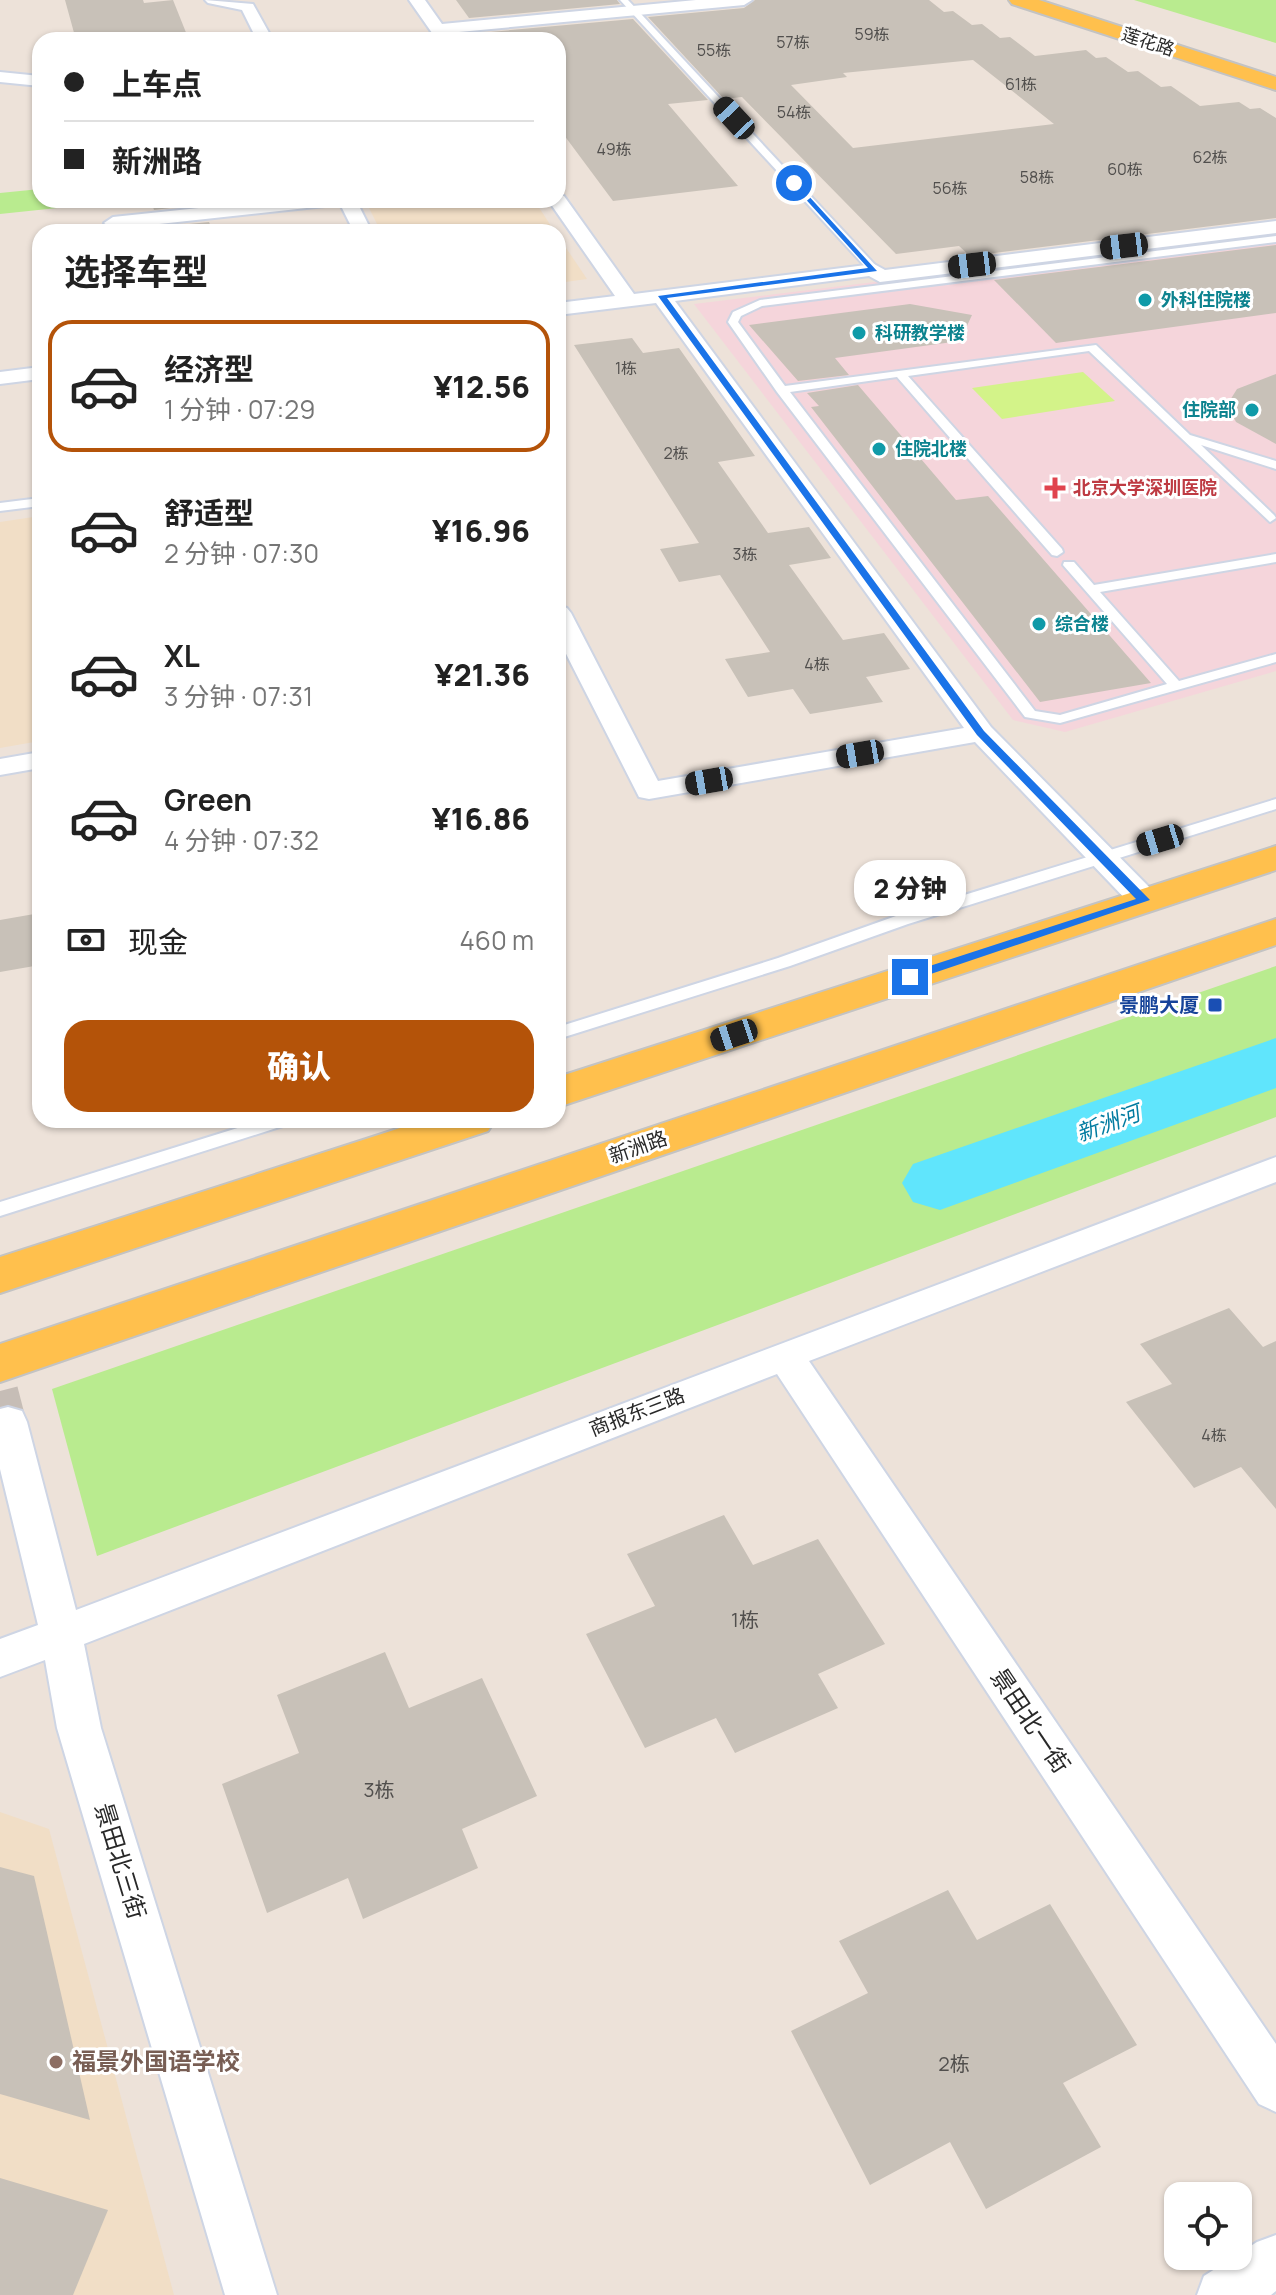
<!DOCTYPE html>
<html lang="zh">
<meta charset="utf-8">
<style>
body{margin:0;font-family:Manrope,"Noto Sans SC",sans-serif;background:#f6f6f6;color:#222;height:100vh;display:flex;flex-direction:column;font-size:30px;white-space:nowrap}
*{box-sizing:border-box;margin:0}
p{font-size:26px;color:#767676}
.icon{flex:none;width:44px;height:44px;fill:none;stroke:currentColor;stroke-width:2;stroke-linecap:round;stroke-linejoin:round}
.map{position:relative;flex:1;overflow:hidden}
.details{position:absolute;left:32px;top:224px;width:534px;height:904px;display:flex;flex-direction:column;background:#fff;border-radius:24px;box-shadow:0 2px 6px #0004}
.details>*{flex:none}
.top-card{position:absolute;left:32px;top:32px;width:534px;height:176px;border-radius:24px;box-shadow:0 2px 6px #0004;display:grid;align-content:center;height:176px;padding:0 32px;background:#fff}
.tools{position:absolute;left:1164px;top:2182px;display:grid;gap:16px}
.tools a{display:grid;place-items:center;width:88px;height:88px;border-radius:16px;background:#fff;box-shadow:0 2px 6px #0004;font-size:40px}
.end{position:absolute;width:36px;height:36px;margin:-18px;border:10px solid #1a73e8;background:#fff;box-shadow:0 0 0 4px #fff}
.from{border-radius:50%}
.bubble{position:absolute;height:56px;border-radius:24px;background:#fff;box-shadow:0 2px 6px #0004;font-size:26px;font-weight:800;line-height:56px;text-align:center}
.car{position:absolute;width:24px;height:48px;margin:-24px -12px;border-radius:10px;box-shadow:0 0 6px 2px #0007;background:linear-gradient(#222 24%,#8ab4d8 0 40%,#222 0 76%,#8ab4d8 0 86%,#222 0)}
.top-card b{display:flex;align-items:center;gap:28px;height:76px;font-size:30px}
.top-card b+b{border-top:2px solid #e0e0e0}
.top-card i{width:20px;height:20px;background:#222}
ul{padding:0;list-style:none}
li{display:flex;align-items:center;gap:24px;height:132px;margin:0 16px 12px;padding:0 16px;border:4px solid transparent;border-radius:24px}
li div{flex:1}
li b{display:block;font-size:30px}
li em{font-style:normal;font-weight:800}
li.current{border-color:#b45309}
li>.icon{width:72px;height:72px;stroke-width:1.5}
h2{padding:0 32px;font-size:36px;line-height:96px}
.pay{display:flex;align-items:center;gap:20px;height:88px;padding:0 32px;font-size:30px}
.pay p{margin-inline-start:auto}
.cta{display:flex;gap:16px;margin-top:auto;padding:16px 32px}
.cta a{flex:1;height:92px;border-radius:24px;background:#b45309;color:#fff;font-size:32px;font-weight:800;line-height:92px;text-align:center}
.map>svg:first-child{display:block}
</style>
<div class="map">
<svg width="1276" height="2295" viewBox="0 0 1276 2295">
<rect width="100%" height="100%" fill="#ede2d9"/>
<g fill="#f1dec6">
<path d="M 406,200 L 534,200 L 555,232 L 381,232 L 367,204 Z"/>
<path d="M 558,236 L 587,279 L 558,283 Z"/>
<path d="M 40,516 L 40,741 L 0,748 L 0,522 Z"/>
<path d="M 0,1812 L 49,1829 L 174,2295 L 0,2295 Z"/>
</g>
<path fill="#f5d5db" d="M 1276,233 L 1276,671 L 1065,732 L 1013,720 L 694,304 Z"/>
<g fill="#b9eb8f">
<path d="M 1134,0 L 1276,0 L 1276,43 Z"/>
<path d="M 40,189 L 40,200 L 84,200 L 86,205 L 0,214 L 0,193 Z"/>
<path d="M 1276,966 L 1276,1117 L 97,1556 L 52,1389 Z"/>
</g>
<path fill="#d3f389" d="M 1083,372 L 1115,401 L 1002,419 L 972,388 Z"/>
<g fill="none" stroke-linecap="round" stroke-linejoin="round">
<path fill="#60e5fc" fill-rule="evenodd" d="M 1276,1038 L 1276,1088 L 940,1210 L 913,1202 L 902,1183 L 913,1164 Z"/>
</g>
<g fill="#c8c1b8" fill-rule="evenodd">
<path d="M 65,0 L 143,0 L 144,3 L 173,0 L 189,40 L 76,40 Z"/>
<path d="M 456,0 L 617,0 L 620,4 L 469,18 Z"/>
<path d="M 755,0 L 929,0 L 944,12 L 953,11 L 972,25 L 982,24 L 1000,38 L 1010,37 L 1035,56 L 1086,50 L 1096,58 L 1106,57 L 1128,72 L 1138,71 L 1161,87 L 1171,86 L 1200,106 L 1239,102 L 1250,109 L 1260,108 L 1276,118 L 1276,218 L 970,256 L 959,246 L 896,254 L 742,97 L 724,99 L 648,17 L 744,8 ZM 973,60 L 1054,124 L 853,148 L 791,85 L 847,77 L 843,73 Z"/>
<path d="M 633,19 L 708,100 L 668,104 L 738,186 L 613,201 L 558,127 L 558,40 L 484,40 L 479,33 Z"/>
<path d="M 151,200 L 201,200 L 203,204 L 154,210 Z"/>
<path d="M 209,222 L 213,232 L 162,232 L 160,227 Z"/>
<path d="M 1276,245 L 1276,313 L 1056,343 L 994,280 Z"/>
<path d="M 910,304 L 972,315 L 960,341 L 835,358 L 849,375 L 798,381 L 749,325 Z"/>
<path d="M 632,338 L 643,353 L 679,348 L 755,456 L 718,462 L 768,533 L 809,527 L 831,558 L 789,565 L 843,640 L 884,633 L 910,669 L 866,677 L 883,702 L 810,714 L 793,689 L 748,697 L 725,659 L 770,652 L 720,575 L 679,582 L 660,549 L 699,543 L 574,345 Z"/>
<path d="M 1276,374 L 1276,444 L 1236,422 L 1227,405 L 1237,389 Z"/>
<path d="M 858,385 L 956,500 L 988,496 L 1151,683 L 1040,702 L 811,407 L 819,406 L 807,393 Z"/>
<path d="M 40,913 L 40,965 L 0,972 L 0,920 Z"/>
<path d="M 1229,1308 L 1263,1347 L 1276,1341 L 1276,1509 L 1241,1467 L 1194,1488 L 1126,1402 L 1172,1384 L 1140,1344 Z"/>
<path d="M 724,1515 L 753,1565 L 818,1539 L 885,1644 L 818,1674 L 838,1708 L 735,1753 L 716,1718 L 645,1748 L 586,1634 L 655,1606 L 627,1554 Z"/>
<path d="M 385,1652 L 409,1708 L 482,1678 L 537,1796 L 462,1829 L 478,1868 L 363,1919 L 348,1878 L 267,1913 L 222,1784 L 299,1753 L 277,1695 Z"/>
<path d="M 0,1867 L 34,1876 L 90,2120 L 0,2094 Z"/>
<path d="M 948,1890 L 977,1940 L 1050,1904 L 1137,2045 L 1063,2083 L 1101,2147 L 986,2209 L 950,2142 L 870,2185 L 791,2031 L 868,1993 L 839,1941 Z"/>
<path d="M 0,2178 L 108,2210 L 73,2295 L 0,2295 Z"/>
</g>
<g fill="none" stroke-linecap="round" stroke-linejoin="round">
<path stroke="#c6bdb6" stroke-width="36" stroke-dasharray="36 18" stroke-linecap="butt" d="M 0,1391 L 8,1422"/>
<defs>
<g id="service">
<path d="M 620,0 L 628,0 L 878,268 L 878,272 L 870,272 Z"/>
<path d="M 1276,236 L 1276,242 L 762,306 L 741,316 L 738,322 L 785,386 L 1096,345 L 1190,435 L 1276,461 L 1276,469 L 1201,445 L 1274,515 L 1276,518 L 1270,522 L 1089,351 L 908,376 L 1062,549 L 1063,552 L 1057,556 L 1052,555 L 897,377 L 790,392 L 1035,711 L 1060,715 L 1167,684 L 1063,565 L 1064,562 L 1074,562 L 1094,585 L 1276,554 L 1276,562 L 1100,592 L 1179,681 L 1276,654 L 1276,662 L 1060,723 L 1025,717 L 777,392 L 728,322 L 733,312 L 760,300 Z"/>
<path d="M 40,498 L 40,506 L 0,511 L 0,503 Z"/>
<path d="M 1276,799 L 1276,809 L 908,924 L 790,966 L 558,1039 L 558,1027 L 778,958 L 896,916 Z"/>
<path d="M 263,1120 L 292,1120 L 289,1124 L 0,1216 L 0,1202 Z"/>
</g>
<g id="minor">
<path d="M 205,0 L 253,4 L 273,40 L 257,40 L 242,10 L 208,3 Z"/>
<path d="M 409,0 L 425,0 L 442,24 L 696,0 L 752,0 L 744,5 L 448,33 L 453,40 L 437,40 Z"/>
<path d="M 0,72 L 40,76 L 40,86 L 0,82 Z"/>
<path d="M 558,195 L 564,196 L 634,294 L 874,264 L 885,270 L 1276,221 L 1276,233 L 880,282 L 869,276 L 675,301 L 991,727 L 1155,893 L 1159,900 L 1155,907 L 1144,909 L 1133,907 L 975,742 L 649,799 L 639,797 L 558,638 L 558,605 L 567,608 L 571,613 L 658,781 L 964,728 L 656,303 L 558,315 L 558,303 L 615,296 L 548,200 L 558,200 Z"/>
<path d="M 274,200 L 334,200 L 325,206 L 113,229 L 104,223 L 113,217 Z"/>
<path d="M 338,200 L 356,200 L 372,232 L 354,232 Z"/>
<path d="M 40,367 L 40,379 L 0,384 L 0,372 Z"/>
<path d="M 40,752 L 40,768 L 0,775 L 0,759 Z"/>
<path d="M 1276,1157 L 1276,1182 L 809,1361 L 1276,2044 L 1276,2112 L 1259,2104 L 777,1374 L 84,1644 L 101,1728 L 277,2295 L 225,2295 L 57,1728 L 45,1660 L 0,1677 L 0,1639 L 38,1625 L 0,1469 L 0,1409 L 8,1407 L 22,1411 L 27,1422 L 76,1610 Z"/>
<path d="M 1276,2235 L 1276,2291 L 1271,2295 L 1197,2295 L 1204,2276 L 1257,2242 Z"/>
</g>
<g id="primary">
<path d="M 1009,0 L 1039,0 L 1276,77 L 1276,90 L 1012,4 Z"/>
<path d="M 1276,846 L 1276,870 L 558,1107 L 558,1077 Z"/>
<path d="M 1276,919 L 1276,945 L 0,1382 L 0,1344 Z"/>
<path d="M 425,1120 L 495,1120 L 488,1131 L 0,1293 L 0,1257 Z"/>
</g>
</defs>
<use href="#service" stroke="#ced5e4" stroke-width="4"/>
<use href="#minor" stroke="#ced5e4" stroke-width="4"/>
<use href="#primary" stroke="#c3c3c3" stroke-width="4"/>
<use href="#service" fill="#fff" fill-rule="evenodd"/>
<use href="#minor" fill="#fff" fill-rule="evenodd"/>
<use href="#primary" fill="#ffc04d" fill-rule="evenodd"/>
</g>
<path fill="#1a73e8" d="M 796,182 L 877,271 L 667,298 L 984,731 L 1150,900 L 910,981 L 905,980 L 905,974 L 1136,899 L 977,735 L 658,296 L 868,268 L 791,183 Z"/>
<g fill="#0f9aa8" stroke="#fff" stroke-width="3">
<circle cx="1145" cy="300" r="8"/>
<circle cx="859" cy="333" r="8"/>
<circle cx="1252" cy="410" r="8"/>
<circle cx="879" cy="449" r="8"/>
<circle cx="1039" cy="624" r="8"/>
</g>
<path fill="#e0444e" stroke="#fff" stroke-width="3" d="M1051 476h8v8h8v8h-8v8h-8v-8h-8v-8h8z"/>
<rect fill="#1a4fb4" stroke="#fff" stroke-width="3" x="1207" y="997" width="16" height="16" rx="4"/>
<circle fill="#8d6e63" stroke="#fff" stroke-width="3" cx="56" cy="2062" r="8"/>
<g text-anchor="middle" stroke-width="6" stroke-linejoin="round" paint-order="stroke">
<g font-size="16" fill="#514f4d">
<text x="872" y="40">59栋</text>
<text x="793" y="48">57栋</text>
<text x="714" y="56">55栋</text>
<text x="1021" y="90">61栋</text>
<text x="794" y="118">54栋</text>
<text x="614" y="155">49栋</text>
<text x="1210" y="163">62栋</text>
<text x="1125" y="175">60栋</text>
<text x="1037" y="183">58栋</text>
<text x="950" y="194">56栋</text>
<text x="626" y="374">1栋</text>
<text x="676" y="459">2栋</text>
<text x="745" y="560">3栋</text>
<text x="817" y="670">4栋</text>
<text x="1214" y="1441">4栋</text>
</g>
<g font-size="18" fill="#292929" stroke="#fff">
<text transform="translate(1148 42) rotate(18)" y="6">莲花路</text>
</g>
<g font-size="18" font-weight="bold" fill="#0d838f" stroke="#fff" text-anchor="start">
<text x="1161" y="306">外科住院楼</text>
<text x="875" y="339">科研教学楼</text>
<text x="1236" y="416" text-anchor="end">住院部</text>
<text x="895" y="455">住院北楼</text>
<text x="1055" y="630">综合楼</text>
</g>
<g font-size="18" font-weight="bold" fill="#be3a42" stroke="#fff" text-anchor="start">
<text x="1073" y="494">北京大学深圳医院</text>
</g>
<g font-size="20" font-weight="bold" fill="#164399" stroke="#fff" text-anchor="end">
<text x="1199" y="1012">景鹏大厦</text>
</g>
<g font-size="20" fill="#292929" stroke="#fff">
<text transform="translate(638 1147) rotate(-19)" y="7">新洲路</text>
<text transform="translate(637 1412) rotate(-21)" y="7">商报东三路</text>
</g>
<g font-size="20" fill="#514f4d">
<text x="745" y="1627">1栋</text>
<text x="379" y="1797">3栋</text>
<text x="954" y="2071">2栋</text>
</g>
<g font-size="22" font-style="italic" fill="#017ba0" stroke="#fff">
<text transform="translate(1108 1123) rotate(-20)" y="8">新洲河</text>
</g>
<g font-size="24" fill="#292929" stroke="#fff">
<text transform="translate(1030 1721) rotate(56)" y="8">景田北一街</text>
<text transform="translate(120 1861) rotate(73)" y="8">景田北三街</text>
</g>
<g font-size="24" font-weight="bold" fill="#785e54" stroke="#fff" text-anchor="start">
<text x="72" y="2070">福景外国语学校</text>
</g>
</g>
</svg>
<div class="tools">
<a><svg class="icon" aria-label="locate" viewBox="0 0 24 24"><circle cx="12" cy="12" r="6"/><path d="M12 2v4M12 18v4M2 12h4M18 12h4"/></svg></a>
</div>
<i class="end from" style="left:794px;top:183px"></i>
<i class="end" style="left:910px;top:977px"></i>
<div class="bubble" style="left:854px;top:860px;width:112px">2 分钟</div>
<i class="car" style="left:734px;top:118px;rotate:317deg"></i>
<i class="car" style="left:1124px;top:246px;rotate:263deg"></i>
<i class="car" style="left:972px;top:265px;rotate:263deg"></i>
<i class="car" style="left:860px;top:754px;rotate:260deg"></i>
<i class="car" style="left:709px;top:781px;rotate:260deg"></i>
<i class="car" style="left:1160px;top:840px;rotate:253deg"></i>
<i class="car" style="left:734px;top:1035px;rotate:252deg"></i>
<div class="top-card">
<b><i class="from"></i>上车点</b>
<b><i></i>新洲路</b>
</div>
<section class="details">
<h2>选择车型</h2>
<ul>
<li class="current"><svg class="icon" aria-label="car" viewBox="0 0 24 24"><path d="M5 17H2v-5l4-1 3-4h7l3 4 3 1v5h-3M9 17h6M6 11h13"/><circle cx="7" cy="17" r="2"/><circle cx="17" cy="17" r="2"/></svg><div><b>经济型</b><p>1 分钟 · 07:29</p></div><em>¥12.56</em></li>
<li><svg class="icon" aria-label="car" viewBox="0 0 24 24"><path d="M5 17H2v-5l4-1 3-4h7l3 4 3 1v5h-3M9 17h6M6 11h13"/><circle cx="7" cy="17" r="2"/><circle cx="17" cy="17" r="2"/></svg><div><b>舒适型</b><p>2 分钟 · 07:30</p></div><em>¥16.96</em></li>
<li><svg class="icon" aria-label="car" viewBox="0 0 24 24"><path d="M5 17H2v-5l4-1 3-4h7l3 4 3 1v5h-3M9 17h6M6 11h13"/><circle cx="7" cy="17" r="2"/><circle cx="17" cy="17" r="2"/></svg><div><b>XL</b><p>3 分钟 · 07:31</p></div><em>¥21.36</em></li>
<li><svg class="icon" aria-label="car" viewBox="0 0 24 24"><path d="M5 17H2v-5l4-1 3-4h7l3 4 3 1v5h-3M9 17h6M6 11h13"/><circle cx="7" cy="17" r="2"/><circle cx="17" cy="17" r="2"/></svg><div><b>Green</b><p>4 分钟 · 07:32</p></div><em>¥16.86</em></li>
</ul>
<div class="pay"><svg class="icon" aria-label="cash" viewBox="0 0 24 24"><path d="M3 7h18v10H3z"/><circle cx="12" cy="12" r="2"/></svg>现金<p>460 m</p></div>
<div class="cta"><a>确认</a></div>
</section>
</div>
